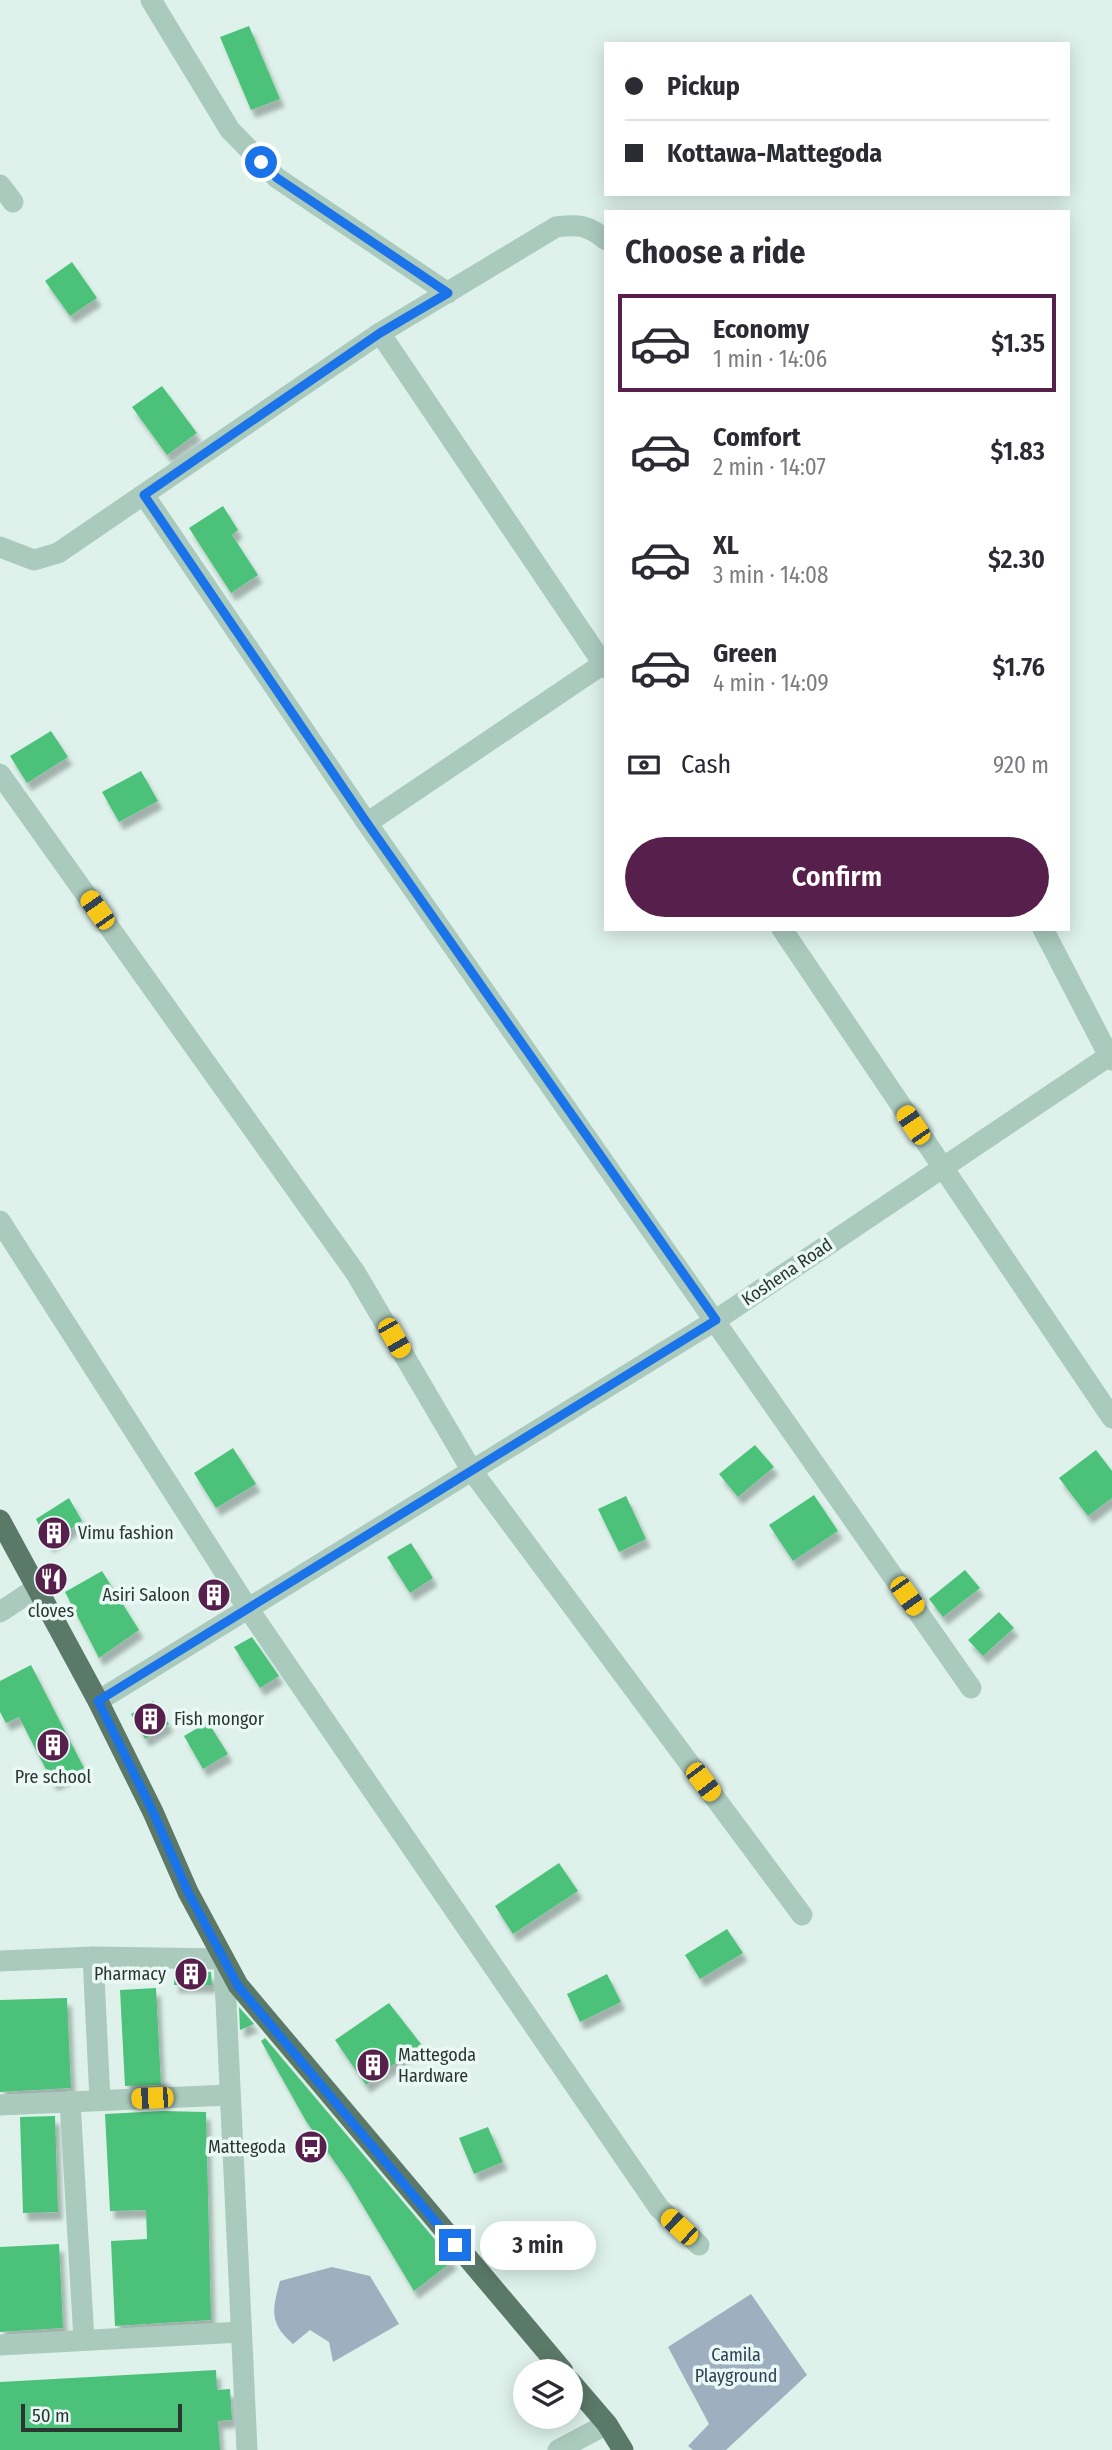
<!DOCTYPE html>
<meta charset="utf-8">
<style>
body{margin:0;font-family:"Fira Sans Condensed",sans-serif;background:#f7f7f7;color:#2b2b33;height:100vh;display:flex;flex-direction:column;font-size:26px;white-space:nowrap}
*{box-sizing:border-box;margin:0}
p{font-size:23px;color:#7c7c81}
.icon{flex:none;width:38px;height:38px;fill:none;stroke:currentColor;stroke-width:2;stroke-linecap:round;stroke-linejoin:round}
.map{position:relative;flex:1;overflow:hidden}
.drawer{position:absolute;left:604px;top:210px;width:466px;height:721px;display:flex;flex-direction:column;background:#fff;border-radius:0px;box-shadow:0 4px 18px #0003}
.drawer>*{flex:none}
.banner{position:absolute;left:604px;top:42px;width:466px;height:154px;border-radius:0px;box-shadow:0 4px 18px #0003;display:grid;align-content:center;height:154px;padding:0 21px;background:#fff}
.fabs{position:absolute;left:513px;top:2359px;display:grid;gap:14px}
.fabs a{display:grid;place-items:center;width:70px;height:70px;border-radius:50%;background:#fff;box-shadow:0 4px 18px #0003;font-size:35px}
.scale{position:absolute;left:21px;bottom:18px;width:161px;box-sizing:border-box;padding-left:7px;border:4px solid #293730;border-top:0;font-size:19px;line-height:24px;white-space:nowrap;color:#293730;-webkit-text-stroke:5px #eaf9f5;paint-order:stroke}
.end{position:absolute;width:32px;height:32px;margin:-16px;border:9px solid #1a73e8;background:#fff;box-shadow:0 0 0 4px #fff}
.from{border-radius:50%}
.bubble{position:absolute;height:49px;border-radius:24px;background:#fff;box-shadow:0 4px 18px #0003;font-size:23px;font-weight:600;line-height:49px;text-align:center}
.car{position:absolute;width:21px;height:42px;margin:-21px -10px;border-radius:9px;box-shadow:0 0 5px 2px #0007;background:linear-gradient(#f5c518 24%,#345 0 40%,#f5c518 0 76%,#345 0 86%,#f5c518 0)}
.banner b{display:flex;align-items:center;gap:24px;height:66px;font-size:26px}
.banner b+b{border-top:2px solid #e1e1e2}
.banner i{width:18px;height:18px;background:#2b2b33}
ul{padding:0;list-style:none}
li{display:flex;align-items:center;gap:21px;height:98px;margin:0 14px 10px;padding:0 7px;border:4px solid transparent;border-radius:0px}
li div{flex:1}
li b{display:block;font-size:26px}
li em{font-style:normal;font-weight:600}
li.on{border-color:#57204c}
li>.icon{width:63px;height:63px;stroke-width:1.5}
h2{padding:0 21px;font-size:32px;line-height:84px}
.pay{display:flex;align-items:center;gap:18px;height:77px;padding:0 21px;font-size:26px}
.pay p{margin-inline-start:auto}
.primary-button{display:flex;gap:14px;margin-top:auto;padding:14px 21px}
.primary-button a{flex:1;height:80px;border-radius:42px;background:#57204c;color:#fff;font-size:28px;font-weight:600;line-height:80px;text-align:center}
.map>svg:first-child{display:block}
</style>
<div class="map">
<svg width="1112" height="2450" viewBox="0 0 1112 2450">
<defs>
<filter id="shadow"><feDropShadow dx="4.5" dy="8" stdDeviation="2" flood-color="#0004"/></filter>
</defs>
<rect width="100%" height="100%" fill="#def2eb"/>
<g fill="#9eb0c0">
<path d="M 332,2267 L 370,2276 L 399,2324 L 333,2362 L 329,2342 L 310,2330 L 293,2344 C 269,2323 272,2311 280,2281 Z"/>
<path d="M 751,2294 L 807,2375 L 726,2450 L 693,2450 L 688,2446 L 709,2424 L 668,2347 Z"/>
</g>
<g fill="#4cc17a" filter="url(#shadow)">
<path d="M 249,26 L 280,99 L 251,110 L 220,37 Z"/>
<path d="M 72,262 L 97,298 L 70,316 L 45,281 Z"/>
<path d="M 162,386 L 197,433 L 167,455 L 132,407 Z"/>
<path d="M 223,506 L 238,530 L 232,535 L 258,575 L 231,593 L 189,528 Z"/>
<path d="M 51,731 L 68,757 L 27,783 L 10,756 Z"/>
<path d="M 141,771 L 158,801 L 119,822 L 102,792 Z"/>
<path d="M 755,1445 L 774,1467 L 738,1497 L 719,1474 Z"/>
<path d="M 233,1448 L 256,1484 L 216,1508 L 194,1473 Z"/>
<path d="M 1096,1450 L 1112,1471 L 1112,1498 L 1088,1516 L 1059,1478 Z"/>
<path d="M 814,1495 L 838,1531 L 793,1561 L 769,1525 Z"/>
<path d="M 626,1496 L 646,1539 L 619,1552 L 598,1509 Z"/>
<path d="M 69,1498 L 82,1521 L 49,1545 L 36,1519 Z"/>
<path d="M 411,1543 L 433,1578 L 410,1593 L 387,1557 Z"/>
<path d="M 965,1570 L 980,1588 L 943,1617 L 929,1599 Z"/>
<path d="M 102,1571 L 139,1630 L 99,1658 L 65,1592 Z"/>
<path d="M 999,1612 L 1014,1628 L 983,1656 L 968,1640 Z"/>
<path d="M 252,1637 L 279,1676 L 260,1688 L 234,1647 Z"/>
<path d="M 31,1665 L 84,1768 L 53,1783 L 19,1717 L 6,1723 L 0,1712 L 0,1681 Z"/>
<path d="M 153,1701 L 169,1724 L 145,1739 L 131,1714 Z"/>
<path d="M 208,1722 L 228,1754 L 203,1769 L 184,1736 Z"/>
<path d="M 559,1863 L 578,1891 L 513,1934 L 495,1906 Z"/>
<path d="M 727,1929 L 743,1953 L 700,1979 L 685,1955 Z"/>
<path d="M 175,1971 L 211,1972 L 212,1985 L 174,1985 Z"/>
<path d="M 607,1974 L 621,2002 L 580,2022 L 567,1994 Z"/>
<path d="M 156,1988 L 161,2085 L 125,2086 L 120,1990 Z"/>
<path d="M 67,1998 L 71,2088 L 0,2092 L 0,2000 Z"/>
<path d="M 389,2003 L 421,2044 L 366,2085 L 335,2040 Z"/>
<path d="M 239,2007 L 254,2024 L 240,2030 Z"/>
<path d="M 265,2038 L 453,2261 L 414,2291 L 348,2181 L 306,2121 L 261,2041 Z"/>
<path d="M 162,2111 L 206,2112 L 211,2320 L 115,2326 L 111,2241 L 147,2239 L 146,2210 L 110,2211 L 105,2114 Z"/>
<path d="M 55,2116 L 58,2212 L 23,2213 L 20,2117 Z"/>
<path d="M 488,2127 L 503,2162 L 474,2174 L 459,2138 Z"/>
<path d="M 59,2244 L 63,2328 L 0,2332 L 0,2247 Z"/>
<path d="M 216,2370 L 217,2390 L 230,2389 L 232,2420 L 218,2421 L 220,2450 L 0,2450 L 0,2382 Z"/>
</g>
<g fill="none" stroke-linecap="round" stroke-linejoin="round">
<g stroke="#aacabd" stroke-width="21">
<path d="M 151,0 L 230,130 L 277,178 L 448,293"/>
<path d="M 0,185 L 13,202"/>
<path d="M 380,333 L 606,668"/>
<path d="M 144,495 L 367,823 L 971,1688"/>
<path d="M 0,547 L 34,560 L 58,553 L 380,333 L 556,227 C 579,224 588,225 606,240"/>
<path d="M 0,774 L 355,1272 L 472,1471 L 802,1915"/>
<path d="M 367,823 L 603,664"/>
<path d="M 782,929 L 1112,1418"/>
<path d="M 1043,929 L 1109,1056"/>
<path d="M 0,1221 L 247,1607 L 659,2208 L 699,2245"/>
<path d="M 0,1612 L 35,1589"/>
<path d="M 98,1701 L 716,1320 L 1109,1056 L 1112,1060"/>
<path d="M 93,1957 L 100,2100"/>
<path d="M 0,1961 L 93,1957 L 224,1959 L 247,2450"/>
<path d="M 70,2101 L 84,2340"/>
<path d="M 0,2105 L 229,2095"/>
<path d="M 0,2345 L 241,2332"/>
<path d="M 558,2450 L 607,2424"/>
</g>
<g stroke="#5b7969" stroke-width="21">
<path d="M 0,1520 L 98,1701 L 153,1812 L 188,1892 L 238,1985 L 563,2371"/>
<path d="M 570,2381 L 607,2424 L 623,2450"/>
</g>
</g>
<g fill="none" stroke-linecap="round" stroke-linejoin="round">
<path stroke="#1a73e8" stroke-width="9" d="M 261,162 L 277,178 L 448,293 L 380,333 L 144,495 L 367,823 L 716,1320 L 98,1701 L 153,1812 L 188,1892 L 238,1986 L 455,2245"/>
</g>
<defs>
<symbol id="building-disc" viewBox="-11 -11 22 22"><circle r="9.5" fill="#57204c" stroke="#eaf9f5"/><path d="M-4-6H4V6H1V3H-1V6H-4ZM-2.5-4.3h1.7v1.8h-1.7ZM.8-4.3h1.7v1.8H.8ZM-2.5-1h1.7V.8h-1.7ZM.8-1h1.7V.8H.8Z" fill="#fff"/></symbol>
<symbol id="restaurant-disc" viewBox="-11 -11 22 22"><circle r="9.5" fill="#57204c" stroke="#eaf9f5"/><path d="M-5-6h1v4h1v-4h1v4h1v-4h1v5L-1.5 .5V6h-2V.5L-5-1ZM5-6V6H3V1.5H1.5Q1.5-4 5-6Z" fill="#fff"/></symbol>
<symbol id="bus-disc" viewBox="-11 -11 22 22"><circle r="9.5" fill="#57204c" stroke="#eaf9f5"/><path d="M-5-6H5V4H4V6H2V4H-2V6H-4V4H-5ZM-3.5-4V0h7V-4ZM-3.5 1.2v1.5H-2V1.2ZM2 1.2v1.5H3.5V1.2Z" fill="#fff"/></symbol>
</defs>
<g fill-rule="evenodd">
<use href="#building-disc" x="35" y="1514" width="38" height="38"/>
<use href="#restaurant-disc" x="32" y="1560" width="38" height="38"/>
<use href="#building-disc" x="195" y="1576" width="38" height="38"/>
<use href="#building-disc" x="131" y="1700" width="38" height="38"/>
<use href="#building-disc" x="34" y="1726" width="38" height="38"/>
<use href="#building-disc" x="172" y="1955" width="38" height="38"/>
<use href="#building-disc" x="354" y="2046" width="38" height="38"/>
<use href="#bus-disc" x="292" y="2128" width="38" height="38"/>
</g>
<g text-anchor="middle" stroke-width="7" stroke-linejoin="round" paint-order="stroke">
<g font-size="18" fill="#293730" stroke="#eaf9f5">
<text transform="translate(787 1272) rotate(-34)" y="6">Koshena Road</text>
</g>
<g font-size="18" fill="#293730" stroke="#eaf9f5" text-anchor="start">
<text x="78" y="1539">Vimu fashion</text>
<text x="190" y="1601" text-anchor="end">Asiri Saloon</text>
<text x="51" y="1617" text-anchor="middle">cloves</text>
<text x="174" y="1725">Fish mongor</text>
<text x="53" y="1783" text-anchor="middle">Pre school</text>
<text x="166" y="1980" text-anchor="end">Pharmacy</text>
<text x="398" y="2061">Mattegoda<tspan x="398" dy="21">Hardware</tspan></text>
<text x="286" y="2153" text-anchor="end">Mattegoda</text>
</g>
<g font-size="18" fill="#2e4155" stroke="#eaf9f5">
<text x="736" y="2361">Camila<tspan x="736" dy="21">Playground</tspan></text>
</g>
</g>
</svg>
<div class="fabs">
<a><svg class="icon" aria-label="layers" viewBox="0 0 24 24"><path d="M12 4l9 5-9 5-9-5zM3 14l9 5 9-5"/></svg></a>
</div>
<div class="scale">50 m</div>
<i class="end from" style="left:261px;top:162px"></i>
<i class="end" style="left:455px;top:2245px"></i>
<div class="bubble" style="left:480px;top:2221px;width:116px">3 min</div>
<i class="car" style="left:97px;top:910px;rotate:325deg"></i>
<i class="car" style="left:913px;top:1125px;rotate:326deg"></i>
<i class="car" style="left:394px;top:1338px;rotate:150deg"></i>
<i class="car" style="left:907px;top:1596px;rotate:145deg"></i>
<i class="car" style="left:703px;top:1782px;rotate:143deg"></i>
<i class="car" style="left:152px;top:2098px;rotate:268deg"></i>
<i class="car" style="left:679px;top:2227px;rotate:313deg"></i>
<div class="banner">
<b><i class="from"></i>Pickup</b>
<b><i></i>Kottawa-Mattegoda</b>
</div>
<section class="drawer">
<h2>Choose a ride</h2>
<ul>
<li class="on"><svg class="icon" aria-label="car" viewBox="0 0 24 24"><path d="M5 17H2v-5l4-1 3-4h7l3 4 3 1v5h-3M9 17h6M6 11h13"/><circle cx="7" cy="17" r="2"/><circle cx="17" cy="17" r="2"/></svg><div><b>Economy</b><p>1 min · 14:06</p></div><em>$1.35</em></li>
<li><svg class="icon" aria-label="car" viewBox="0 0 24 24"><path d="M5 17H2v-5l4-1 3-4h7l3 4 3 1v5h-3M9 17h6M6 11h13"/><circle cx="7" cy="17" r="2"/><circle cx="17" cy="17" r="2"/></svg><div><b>Comfort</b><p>2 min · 14:07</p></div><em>$1.83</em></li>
<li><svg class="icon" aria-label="car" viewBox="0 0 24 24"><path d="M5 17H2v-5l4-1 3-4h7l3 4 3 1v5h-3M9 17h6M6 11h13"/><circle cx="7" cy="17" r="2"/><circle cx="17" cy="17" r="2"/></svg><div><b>XL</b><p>3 min · 14:08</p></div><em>$2.30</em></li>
<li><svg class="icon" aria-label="car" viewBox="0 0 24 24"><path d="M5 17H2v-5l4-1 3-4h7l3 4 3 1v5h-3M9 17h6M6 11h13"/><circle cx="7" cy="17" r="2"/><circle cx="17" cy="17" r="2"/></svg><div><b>Green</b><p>4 min · 14:09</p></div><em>$1.76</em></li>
</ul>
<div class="pay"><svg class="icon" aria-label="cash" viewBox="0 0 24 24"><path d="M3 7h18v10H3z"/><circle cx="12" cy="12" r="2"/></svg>Cash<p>920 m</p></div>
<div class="primary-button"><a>Confirm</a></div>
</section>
</div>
